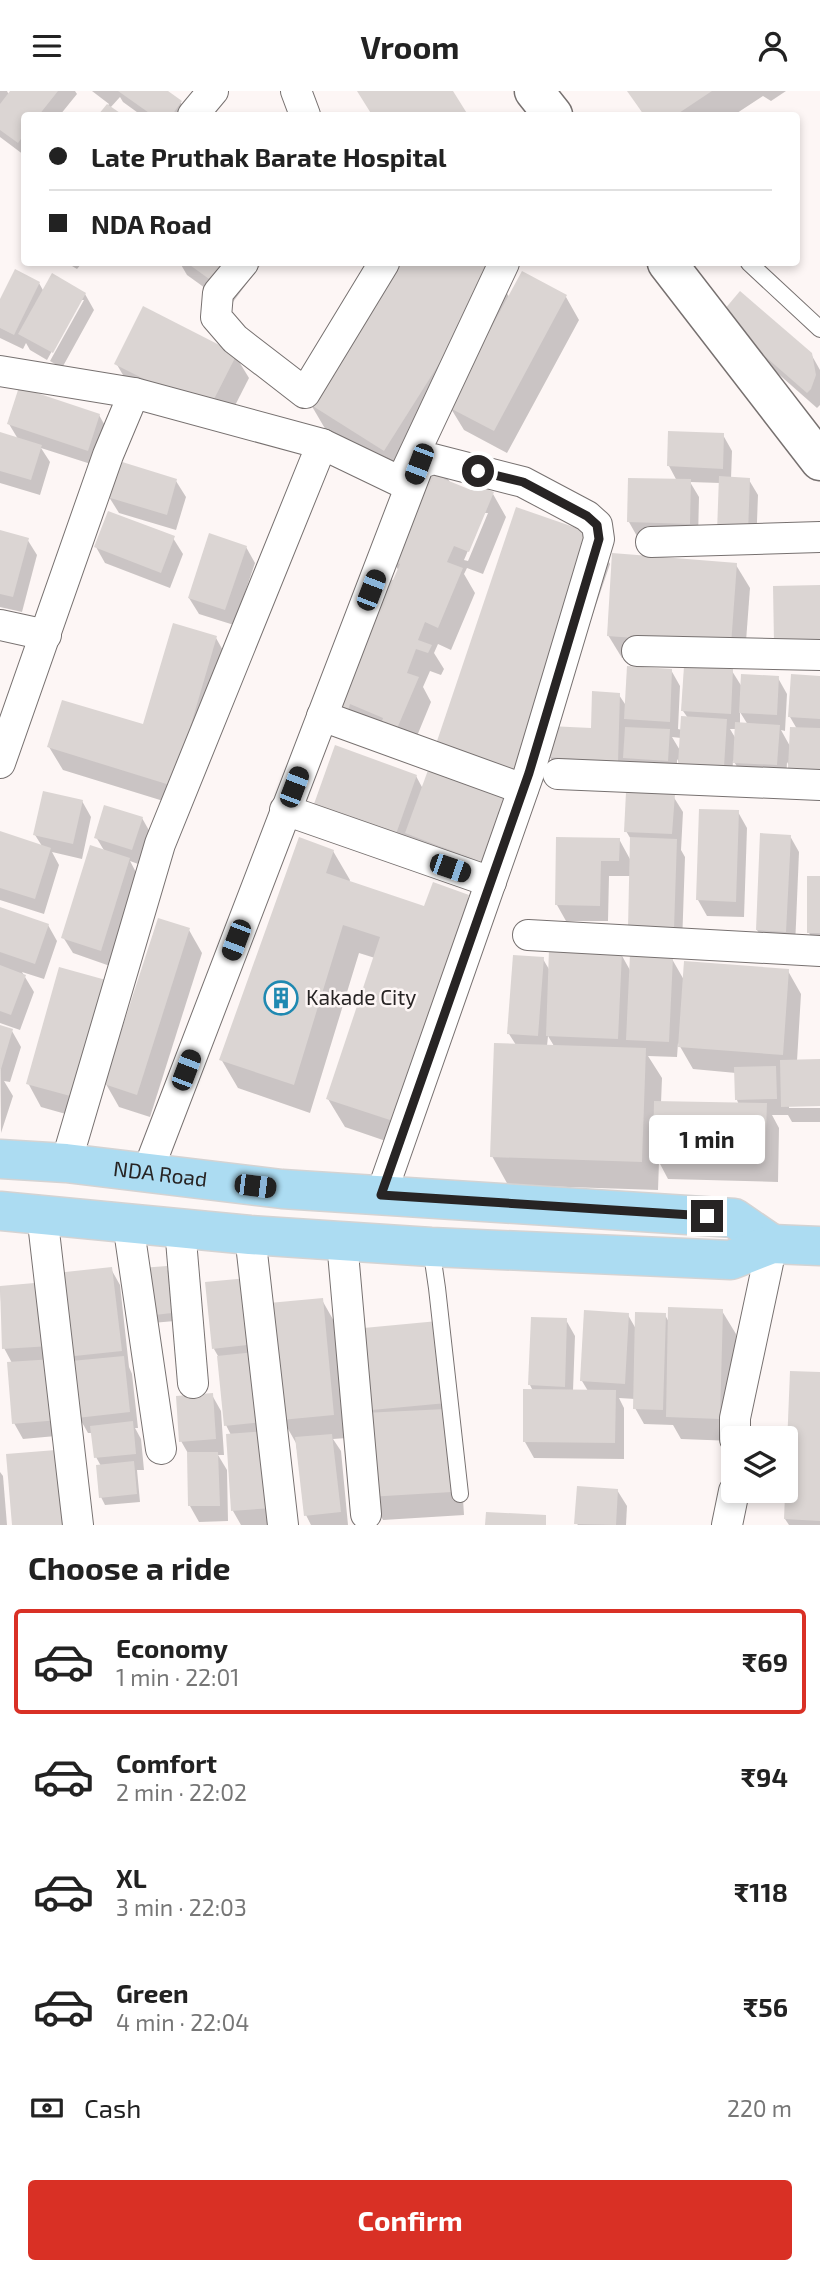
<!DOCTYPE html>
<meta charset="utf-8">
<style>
body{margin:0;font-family:"Exo 2",sans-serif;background:#f2f2f2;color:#222;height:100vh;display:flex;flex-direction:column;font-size:26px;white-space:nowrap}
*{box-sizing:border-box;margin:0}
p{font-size:23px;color:#767676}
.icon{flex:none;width:38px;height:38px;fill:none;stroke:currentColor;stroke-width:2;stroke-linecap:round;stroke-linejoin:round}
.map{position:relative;height:1434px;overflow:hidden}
.sheet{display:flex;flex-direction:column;background:#fff;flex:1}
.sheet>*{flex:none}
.guide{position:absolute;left:21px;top:21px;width:779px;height:154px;border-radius:7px;box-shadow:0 4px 10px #0003;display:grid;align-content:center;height:154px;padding:0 28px;background:#fff}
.controls{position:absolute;left:721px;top:1335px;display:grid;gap:14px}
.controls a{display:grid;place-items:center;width:77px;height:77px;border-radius:7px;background:#fff;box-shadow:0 4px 10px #0003;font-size:35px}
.end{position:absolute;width:32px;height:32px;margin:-16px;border:9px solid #272424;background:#fff;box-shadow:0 0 0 4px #fff}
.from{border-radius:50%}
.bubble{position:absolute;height:49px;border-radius:7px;background:#fff;box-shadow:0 4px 10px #0003;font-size:23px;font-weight:700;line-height:49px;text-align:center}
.car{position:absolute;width:21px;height:42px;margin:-21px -10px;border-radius:9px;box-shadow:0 0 5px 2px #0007;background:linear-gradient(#222 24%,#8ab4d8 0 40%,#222 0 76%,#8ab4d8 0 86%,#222 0)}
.guide b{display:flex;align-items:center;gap:24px;height:66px;font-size:26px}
.guide b+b{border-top:2px solid #e0e0e0}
.guide i{width:18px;height:18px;background:#222}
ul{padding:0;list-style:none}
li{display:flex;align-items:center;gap:21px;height:105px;margin:0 14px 10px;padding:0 14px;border:4px solid transparent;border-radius:7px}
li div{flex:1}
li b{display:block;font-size:26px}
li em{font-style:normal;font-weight:700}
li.selected{border-color:#d93025}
li>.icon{width:63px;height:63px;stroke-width:1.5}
h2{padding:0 28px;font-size:32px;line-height:84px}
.pay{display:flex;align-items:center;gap:18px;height:77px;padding:0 28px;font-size:26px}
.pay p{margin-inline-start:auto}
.primary-button{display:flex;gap:14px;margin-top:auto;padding:14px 28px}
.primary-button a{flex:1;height:80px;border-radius:7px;background:#d93025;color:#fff;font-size:28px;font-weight:700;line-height:80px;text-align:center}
header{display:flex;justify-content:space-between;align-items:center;height:91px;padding:0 28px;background:#fff;font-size:32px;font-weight:700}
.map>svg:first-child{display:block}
</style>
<header><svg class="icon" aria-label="menu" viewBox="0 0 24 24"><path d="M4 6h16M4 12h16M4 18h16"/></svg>Vroom<svg class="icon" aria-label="person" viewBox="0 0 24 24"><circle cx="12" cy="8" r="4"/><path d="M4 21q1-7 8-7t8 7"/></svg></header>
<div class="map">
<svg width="820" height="1434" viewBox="0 0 820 1434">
<rect width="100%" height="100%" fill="#fdf6f5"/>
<g fill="#0003" fill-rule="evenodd">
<path d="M 0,0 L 7,0 L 9,4 L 12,0 L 75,0 L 77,3 L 60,24 L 24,24 L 24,64 L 0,46 Z"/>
<path d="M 92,0 L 165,0 L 181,12 L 188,24 L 141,24 L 123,11 L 120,6 L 110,17 L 120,24 L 101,24 L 109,13 Z"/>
<path d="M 358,0 L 451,0 L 466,24 L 373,24 Z"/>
<path d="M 632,0 L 786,0 L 771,10 L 763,5 L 734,24 L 644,24 L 630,1 Z"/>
<path d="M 67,172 L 82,172 L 77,178 Z"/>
<path d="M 180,172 L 262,172 L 230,215 L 187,184 Z"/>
<path d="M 398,172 L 478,172 L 496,182 L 509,206 L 566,206 L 579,229 L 507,362 L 464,339 L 450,316 L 401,387 L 327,341 L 310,312 Z"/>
<path d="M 39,192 L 44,201 L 85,203 L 94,219 L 62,277 L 50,270 L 84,209 L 80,209 L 47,269 L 30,259 L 26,252 L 23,258 L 0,247 L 0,211 Z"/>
<path d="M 731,241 L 811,263 L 820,279 L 820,314 L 817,317 Z"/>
<path d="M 235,264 L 249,287 L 221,342 L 130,296 L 116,272 Z"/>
<path d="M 99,324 L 108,340 L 97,375 L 41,357 L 50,371 L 40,404 L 0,392 L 0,343 L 18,348 L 9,333 Z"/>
<path d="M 723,344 L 732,360 L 731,388 L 749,389 L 758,404 L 756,457 L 720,392 L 690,391 L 699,406 L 698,448 L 638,447 L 629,431 L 677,390 L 669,375 Z"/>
<path d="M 445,383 L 451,393 L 472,402 L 493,403 L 506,426 L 483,483 L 467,477 L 464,483 L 475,502 L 451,559 L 438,553 L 434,562 L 444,578 L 441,584 L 430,580 L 423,596 L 431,611 L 410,662 L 334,613 L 399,480 L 392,469 L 407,435 ZM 484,422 L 488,422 L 468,470 L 464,469 Z"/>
<path d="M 176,390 L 186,406 L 176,439 L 119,422 L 109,406 Z"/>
<path d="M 0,441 L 27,448 L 37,464 L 22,521 L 0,516 Z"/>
<path d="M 593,445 L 610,473 L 554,637 L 593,639 L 619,604 L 627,616 L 671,579 L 680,595 L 678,638 L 682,639 L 688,627 L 683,620 L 732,580 L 742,596 L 778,587 L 787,603 L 785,640 L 781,639 L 791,657 L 797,638 L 790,626 L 820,587 L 820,694 L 799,692 L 787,671 L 786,690 L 744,687 L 733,669 L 732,691 L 689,688 L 677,668 L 677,685 L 634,683 L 627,670 L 626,686 L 559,682 L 550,666 L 551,649 L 499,795 L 329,736 L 316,713 L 416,685 L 423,698 ZM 740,621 L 748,634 L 740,633 ZM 730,638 L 736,638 L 736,648 ZM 672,646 L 681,647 L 681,661 Z"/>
<path d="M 173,447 L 183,463 L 170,497 L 105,472 L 96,456 Z"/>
<path d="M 246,456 L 255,472 L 234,534 L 199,523 L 189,507 Z"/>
<path d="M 736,474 L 750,497 L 744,577 L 622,567 L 608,544 Z"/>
<path d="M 216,547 L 229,570 L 186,717 L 63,679 L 49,656 L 144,636 Z"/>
<path d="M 673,705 L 683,721 L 681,759 L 685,766 L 682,854 L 631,785 L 609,785 L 608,830 L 566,830 L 557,814 L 619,748 L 631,770 L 632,750 L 626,740 Z"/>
<path d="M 82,710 L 91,726 L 82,768 L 52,761 L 59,774 L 44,823 L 0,809 L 0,742 L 42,755 L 35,744 Z"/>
<path d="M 738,721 L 747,737 L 744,826 L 707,825 L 698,809 Z"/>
<path d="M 142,727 L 151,743 L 141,774 L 130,770 L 138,785 L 110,875 L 73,862 L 63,846 L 105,761 L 96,746 Z"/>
<path d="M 790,745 L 799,761 L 795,856 L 767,855 L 757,839 Z"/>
<path d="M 333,760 L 350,789 L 349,792 L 425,818 L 467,805 L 484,834 L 409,1058 L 345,1036 L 328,1008 L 375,867 L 359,862 L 310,1022 L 238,997 L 221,968 Z"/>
<path d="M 820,787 L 820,850 L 814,849 L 809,842 Z"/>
<path d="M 0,818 L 48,834 L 57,850 L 44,888 L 22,881 L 34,901 L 20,939 L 0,932 Z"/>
<path d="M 189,839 L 202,862 L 150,1026 L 119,1016 L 106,993 Z"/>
<path d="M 621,863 L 631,881 L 672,868 L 684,889 L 788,880 L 801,903 L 797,970 L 820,970 L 820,1013 L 789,1014 L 789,1017 L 820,1017 L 820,1031 L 792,1031 L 788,1024 L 772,1024 L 779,1037 L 778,1091 L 668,1088 L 659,1071 L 658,1099 L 508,1094 L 492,1065 L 516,954 L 509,943 L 543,868 L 550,880 ZM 548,945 L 554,955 L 547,955 ZM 678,952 L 693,978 L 736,982 L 737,1009 L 739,1014 L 661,1012 L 662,987 L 648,965 L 677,966 Z"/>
<path d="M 60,878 L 87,1029 L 41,1016 L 28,992 Z"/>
<path d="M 0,936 L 12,940 L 21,956 L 10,991 L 4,990 L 13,1005 L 1,1042 Z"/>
<path d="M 166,1177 L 171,1184 L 175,1230 L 152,1232 Z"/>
<path d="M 111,1178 L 120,1194 L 129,1276 L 132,1283 L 138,1337 L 135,1337 L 141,1348 L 144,1379 L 137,1379 L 140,1411 L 105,1414 L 101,1406 L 101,1375 L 96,1366 L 93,1342 L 88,1342 L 79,1326 L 67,1265 Z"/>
<path d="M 247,1188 L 274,1434 L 241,1434 L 233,1420 L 231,1344 L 226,1334 L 218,1265 L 214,1258 Z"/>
<path d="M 45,1193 L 67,1344 L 23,1348 L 14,1332 L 12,1272 L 4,1257 L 0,1196 Z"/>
<path d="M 322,1209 L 335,1232 L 347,1347 L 333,1348 L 341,1360 L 348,1434 L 311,1434 L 306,1424 L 296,1352 L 283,1329 Z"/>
<path d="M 722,1220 L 736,1243 L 733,1350 L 681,1348 L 673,1334 L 644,1333 L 635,1317 L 635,1308 L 619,1307 L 624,1317 L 624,1368 L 534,1367 L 525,1351 L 533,1300 L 530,1294 L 566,1229 L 575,1245 L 573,1300 L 588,1300 L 582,1290 L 628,1224 L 636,1238 L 665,1224 L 670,1233 Z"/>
<path d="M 437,1232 L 459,1342 L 464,1424 L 383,1429 L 370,1405 L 365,1323 Z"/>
<path d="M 820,1283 L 820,1434 L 789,1434 L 785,1428 Z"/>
<path d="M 212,1304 L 221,1320 L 224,1364 L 218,1364 L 227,1379 L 228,1430 L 199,1431 L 190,1415 L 189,1364 L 181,1350 Z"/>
<path d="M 0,1381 L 3,1385 L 7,1434 L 0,1434 Z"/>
<path d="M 617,1399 L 627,1415 L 626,1434 L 577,1434 Z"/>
</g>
<g fill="#dbd5d3">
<path d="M 10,0 L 58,0 L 39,24 L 24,24 L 24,44 L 18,52 L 0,39 L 0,13 Z"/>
<path d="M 118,0 L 168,0 L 182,10 L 172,24 L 152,24 Z"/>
<path d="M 357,0 L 453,0 L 468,24 L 372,24 Z"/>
<path d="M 627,0 L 712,0 L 676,24 L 644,24 Z"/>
<path d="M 107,13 L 123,24 L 98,24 Z"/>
<path d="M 187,172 L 233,172 L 216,193 Z"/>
<path d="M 396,172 L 482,172 L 497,181 L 384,360 L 308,312 Z"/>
<path d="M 15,178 L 40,191 L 14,244 L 0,237 L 0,208 Z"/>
<path d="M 522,180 L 567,204 L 494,340 L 448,316 Z"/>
<path d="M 52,182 L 86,202 L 53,262 L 18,243 Z"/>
<path d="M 740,200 L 812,262 L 816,284 L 811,298 L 807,302 L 719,225 Z"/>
<path d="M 143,215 L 237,263 L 208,320 L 114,273 Z"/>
<path d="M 19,296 L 100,323 L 88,360 L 7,333 Z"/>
<path d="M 668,340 L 724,342 L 723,378 L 667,375 Z"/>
<path d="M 0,341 L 42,354 L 31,389 L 0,380 Z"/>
<path d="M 119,370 L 177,388 L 167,424 L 107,406 Z"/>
<path d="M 429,375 L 447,382 L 444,388 L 471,399 L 474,393 L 494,401 L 469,461 L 454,455 L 447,471 L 463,477 L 438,537 L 425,531 L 418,549 L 432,554 L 428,562 L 416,558 L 407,582 L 419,586 L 396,640 L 381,633 L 383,627 L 350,613 L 348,620 L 332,614 L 379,518 L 372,515 L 384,486 L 393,489 L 400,473 L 390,469 L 404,451 L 410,438 L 405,435 Z"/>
<path d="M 719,385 L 750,387 L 748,442 L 717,441 Z"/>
<path d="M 628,387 L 691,388 L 690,433 L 627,431 Z"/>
<path d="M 516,416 L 594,443 L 512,686 L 434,659 Z"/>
<path d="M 108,420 L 175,445 L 161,482 L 94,456 Z"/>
<path d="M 0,439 L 29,447 L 13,506 L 0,503 Z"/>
<path d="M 209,442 L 247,455 L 225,519 L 188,507 Z"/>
<path d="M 612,462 L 737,472 L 731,554 L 607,545 Z"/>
<path d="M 820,494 L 820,551 L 774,552 L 773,495 Z"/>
<path d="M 173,532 L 217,545 L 173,695 L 47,656 L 62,609 L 143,633 Z"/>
<path d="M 627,575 L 672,578 L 670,631 L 624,628 Z"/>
<path d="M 684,575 L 733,578 L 731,623 L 681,620 Z"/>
<path d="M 741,583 L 779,585 L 777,624 L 739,622 Z"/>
<path d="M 791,583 L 820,585 L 820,628 L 788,626 Z"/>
<path d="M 592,600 L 620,602 L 618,671 L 548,666 L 549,635 L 591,637 Z"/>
<path d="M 681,625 L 727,628 L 724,676 L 678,673 Z"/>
<path d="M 735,631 L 780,634 L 777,674 L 733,672 Z"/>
<path d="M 625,636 L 670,638 L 668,670 L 623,667 Z"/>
<path d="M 790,636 L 820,637 L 820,679 L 788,677 Z"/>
<path d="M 335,654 L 417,684 L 396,743 L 314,713 Z"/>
<path d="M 431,671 L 512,702 L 486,773 L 405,742 Z"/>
<path d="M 43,700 L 83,709 L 73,753 L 33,744 Z"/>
<path d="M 626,701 L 675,703 L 672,743 L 624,741 Z"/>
<path d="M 104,714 L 143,726 L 132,759 L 94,747 Z"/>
<path d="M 699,718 L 739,719 L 736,811 L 696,809 Z"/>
<path d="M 0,740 L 51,757 L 35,808 L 0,797 Z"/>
<path d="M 760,742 L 791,744 L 786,841 L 756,839 Z"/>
<path d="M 299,746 L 334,759 L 326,782 L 424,815 L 433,791 L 469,804 L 393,1030 L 326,1008 L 380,846 L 343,834 L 294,994 L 219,969 Z"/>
<path d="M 556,746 L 620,747 L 619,770 L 601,770 L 600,815 L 555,814 Z"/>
<path d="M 630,746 L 677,748 L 674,838 L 628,837 Z"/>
<path d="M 90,754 L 130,767 L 101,860 L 61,847 Z"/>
<rect x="807" y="785" width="13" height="57"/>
<path d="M 0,816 L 49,833 L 35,873 L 0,861 Z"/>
<path d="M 158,827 L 190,837 L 137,1004 L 104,993 Z"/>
<path d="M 549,858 L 622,861 L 618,948 L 546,945 Z"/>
<path d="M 630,863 L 673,866 L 669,951 L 626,949 Z"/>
<path d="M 513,864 L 544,866 L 538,945 L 507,943 Z"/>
<path d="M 684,870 L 789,878 L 783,964 L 678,956 Z"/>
<path d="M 0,874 L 26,884 L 11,924 L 0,920 Z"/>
<path d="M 59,876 L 106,889 L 74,1006 L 26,993 Z"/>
<path d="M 0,934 L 13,938 L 1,978 L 0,978 Z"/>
<path d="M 494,952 L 646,957 L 642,1071 L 490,1066 Z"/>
<path d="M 820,968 L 820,1015 L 781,1016 L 780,969 Z"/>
<path d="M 776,975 L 777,1008 L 735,1009 L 734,976 Z"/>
<path d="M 654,1010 L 767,1012 L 765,1068 L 653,1066 Z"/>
<path d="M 167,1175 L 172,1222 L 146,1225 L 141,1177 Z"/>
<path d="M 112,1176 L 122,1260 L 65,1266 L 56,1182 Z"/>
<path d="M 248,1187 L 256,1253 L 212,1258 L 205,1191 Z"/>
<path d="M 46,1191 L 51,1255 L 2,1258 L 0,1195 Z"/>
<path d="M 323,1207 L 334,1324 L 281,1329 L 269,1212 Z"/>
<path d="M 668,1216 L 723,1218 L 720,1328 L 666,1326 Z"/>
<path d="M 584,1219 L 629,1222 L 625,1293 L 580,1290 Z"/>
<path d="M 635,1221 L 666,1222 L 663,1319 L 633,1318 Z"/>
<path d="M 531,1226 L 567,1227 L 565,1296 L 528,1294 Z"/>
<path d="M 438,1230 L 447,1312 L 361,1320 L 353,1238 Z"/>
<path d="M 255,1261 L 262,1331 L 224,1335 L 217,1265 Z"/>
<path d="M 124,1265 L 130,1321 L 77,1327 L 71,1270 Z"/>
<path d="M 54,1268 L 59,1329 L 12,1333 L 7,1271 Z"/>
<path d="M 790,1280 L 820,1281 L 820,1430 L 784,1428 Z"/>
<path d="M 523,1298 L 616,1299 L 615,1352 L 523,1351 Z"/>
<path d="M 213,1302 L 216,1348 L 179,1351 L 176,1305 Z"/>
<path d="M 446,1318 L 452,1401 L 368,1406 L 363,1322 Z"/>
<path d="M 133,1330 L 136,1363 L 94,1367 L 90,1335 Z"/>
<path d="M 268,1340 L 273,1417 L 231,1420 L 226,1343 Z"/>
<path d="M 332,1343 L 341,1421 L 304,1425 L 295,1346 Z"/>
<path d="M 56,1359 L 63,1434 L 12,1434 L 6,1363 Z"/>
<path d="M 187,1361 L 218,1361 L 220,1415 L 188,1415 Z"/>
<path d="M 134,1370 L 137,1403 L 99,1407 L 96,1374 Z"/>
<path d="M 577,1395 L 618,1398 L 616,1434 L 574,1433 Z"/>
<path d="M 486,1421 L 546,1424 L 546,1434 L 485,1434 Z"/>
</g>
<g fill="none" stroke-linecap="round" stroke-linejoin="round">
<defs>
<g id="service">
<path d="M 749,172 L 820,238"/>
<path d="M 431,1156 L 437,1197 L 460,1403"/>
</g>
<g id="minor">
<path d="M 296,0 L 305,24"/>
<path d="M 193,24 L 213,0"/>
<path d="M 243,172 L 218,202 L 216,226 L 235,248 L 305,302 L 384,172"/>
<path d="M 0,280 L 134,302"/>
<path d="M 322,353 L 401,391 L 504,172"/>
<path d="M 651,451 L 820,446"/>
<path d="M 0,534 L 46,544"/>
<path d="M 637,560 L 820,564"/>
<path d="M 322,625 L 523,698"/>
<path d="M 0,672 L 108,364 L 134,302 L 322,353 L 160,753 L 66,1072"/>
<path d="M 558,683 L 820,694"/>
<path d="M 285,719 L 491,791"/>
<path d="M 528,844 L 820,860"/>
<path d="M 147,1082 L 419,373 L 433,368 L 523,391 L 587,425 L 597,434 L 599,448 L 529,682 L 381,1104"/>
<path d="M 42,1123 L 78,1434"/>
<path d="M 128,1132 L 161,1358"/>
<path d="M 180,1137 L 193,1292"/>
<path d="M 250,1144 L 283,1434"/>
<path d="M 342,1150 L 366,1423"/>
<path d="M 735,1348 L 735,1327 L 772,1153"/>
<path d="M 727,1434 L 734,1400"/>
</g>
<g id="tertiary">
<path d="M 534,0 L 553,24"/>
<path d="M 667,172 L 820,370"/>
</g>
<g id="primary">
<path id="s1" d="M 0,1068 L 66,1072 L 282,1098 L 734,1127 L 772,1153"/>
<path d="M 0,1120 L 250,1144 L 431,1156 L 731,1169 L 772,1153 L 820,1155"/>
</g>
</defs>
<use href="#service" stroke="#777170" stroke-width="18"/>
<use href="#minor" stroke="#777170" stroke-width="32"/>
<use href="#tertiary" stroke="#777170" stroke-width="41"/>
<use href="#primary" stroke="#d4d3d3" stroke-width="41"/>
<use href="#service" stroke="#fff" stroke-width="16"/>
<use href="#minor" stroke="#fff" stroke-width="30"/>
<use href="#tertiary" stroke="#fff" stroke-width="38"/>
<use href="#primary" stroke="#acdcf2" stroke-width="38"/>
</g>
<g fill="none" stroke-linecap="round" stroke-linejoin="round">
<path stroke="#272424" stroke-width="9" d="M 478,380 L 523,391 L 587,425 L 597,434 L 599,448 L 529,682 L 381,1104 L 707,1125"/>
</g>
<defs>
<symbol id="building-ring" viewBox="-11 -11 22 22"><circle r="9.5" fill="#fdf6f5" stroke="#2089b1" stroke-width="1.5"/><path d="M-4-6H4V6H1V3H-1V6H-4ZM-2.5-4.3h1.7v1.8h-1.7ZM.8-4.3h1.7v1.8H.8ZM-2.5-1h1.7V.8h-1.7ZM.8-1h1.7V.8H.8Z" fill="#2089b1"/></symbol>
</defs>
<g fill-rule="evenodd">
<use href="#building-ring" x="262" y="888" width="38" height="38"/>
</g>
<g text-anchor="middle" stroke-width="5" stroke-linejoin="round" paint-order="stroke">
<g font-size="21" fill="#272424" stroke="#fdf6f5" text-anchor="start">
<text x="306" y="914">Kakade City</text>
</g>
<g font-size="21" fill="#272424" stroke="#fdf6f5">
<text dy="7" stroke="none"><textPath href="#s1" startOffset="161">NDA Road</textPath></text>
</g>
</g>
</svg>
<div class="controls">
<a><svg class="icon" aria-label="layers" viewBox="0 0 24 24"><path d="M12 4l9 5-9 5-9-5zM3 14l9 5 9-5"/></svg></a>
</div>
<i class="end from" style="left:478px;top:380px"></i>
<i class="end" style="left:707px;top:1125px"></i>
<div class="bubble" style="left:649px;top:1024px;width:116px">1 min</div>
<i class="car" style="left:419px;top:373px;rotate:201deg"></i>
<i class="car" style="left:371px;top:499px;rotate:21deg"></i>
<i class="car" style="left:294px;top:696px;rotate:21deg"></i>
<i class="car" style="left:450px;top:777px;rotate:109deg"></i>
<i class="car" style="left:236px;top:849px;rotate:201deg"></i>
<i class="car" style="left:186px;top:979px;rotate:21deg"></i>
<i class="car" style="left:255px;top:1095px;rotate:97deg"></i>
<div class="guide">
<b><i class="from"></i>Late Pruthak Barate Hospital</b>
<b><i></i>NDA Road</b>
</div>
</div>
<section class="sheet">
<h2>Choose a ride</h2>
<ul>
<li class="selected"><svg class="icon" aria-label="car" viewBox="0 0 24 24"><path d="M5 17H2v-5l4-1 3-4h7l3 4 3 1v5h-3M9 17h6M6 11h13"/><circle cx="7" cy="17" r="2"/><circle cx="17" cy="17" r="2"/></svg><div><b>Economy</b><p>1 min · 22:01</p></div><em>₹69</em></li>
<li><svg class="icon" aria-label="car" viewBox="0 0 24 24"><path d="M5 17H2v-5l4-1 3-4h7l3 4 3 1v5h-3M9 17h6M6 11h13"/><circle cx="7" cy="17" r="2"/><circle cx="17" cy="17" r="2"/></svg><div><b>Comfort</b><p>2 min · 22:02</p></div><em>₹94</em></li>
<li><svg class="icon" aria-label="car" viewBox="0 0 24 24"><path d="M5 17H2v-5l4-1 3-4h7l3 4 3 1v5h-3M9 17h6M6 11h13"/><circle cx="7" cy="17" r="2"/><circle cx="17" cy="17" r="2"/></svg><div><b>XL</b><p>3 min · 22:03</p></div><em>₹118</em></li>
<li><svg class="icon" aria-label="car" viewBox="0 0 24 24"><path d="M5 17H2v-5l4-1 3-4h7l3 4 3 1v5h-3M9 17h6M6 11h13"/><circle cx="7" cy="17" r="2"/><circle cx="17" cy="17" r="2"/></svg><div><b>Green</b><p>4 min · 22:04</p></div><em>₹56</em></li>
</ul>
<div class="pay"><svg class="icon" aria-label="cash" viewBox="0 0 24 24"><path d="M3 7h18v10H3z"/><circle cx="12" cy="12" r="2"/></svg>Cash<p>220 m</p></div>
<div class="primary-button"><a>Confirm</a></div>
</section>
